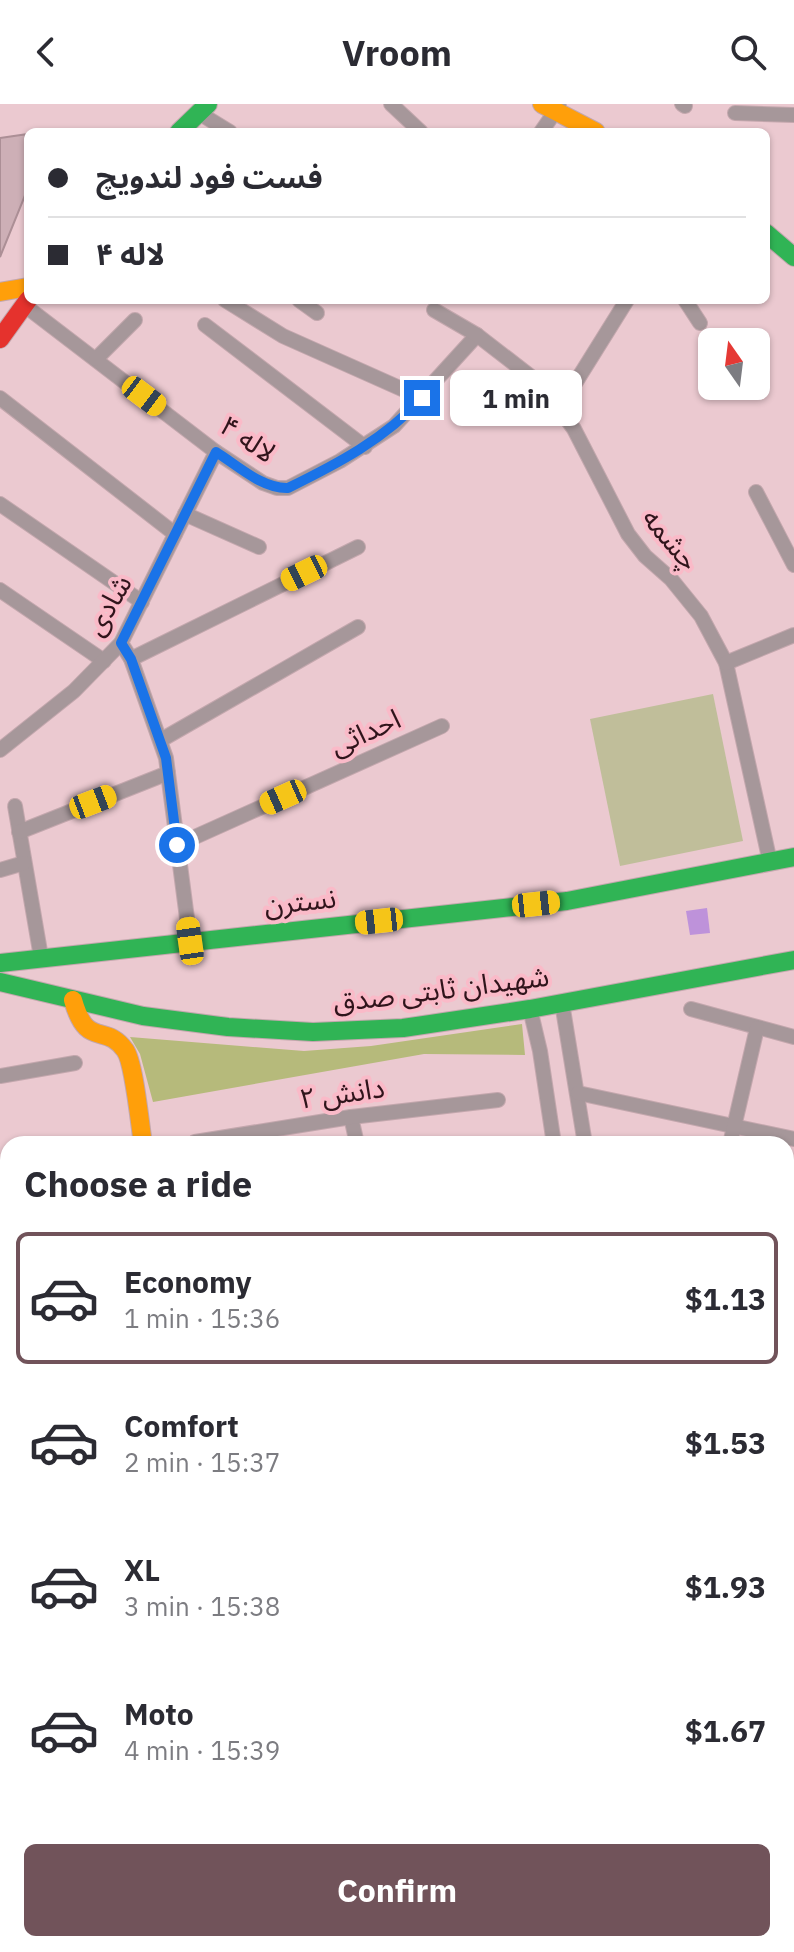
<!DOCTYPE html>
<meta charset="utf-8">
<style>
body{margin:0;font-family:"IBM Plex Sans","Noto Sans Arabic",sans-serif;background:#f2f2f3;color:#2b2b33;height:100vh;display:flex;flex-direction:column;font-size:30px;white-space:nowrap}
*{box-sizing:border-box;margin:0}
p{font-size:26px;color:#7c7c81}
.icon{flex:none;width:44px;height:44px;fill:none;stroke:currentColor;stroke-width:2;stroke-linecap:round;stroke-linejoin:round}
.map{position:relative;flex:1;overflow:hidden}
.drawer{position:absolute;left:0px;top:1032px;width:794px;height:816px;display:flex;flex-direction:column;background:#fff;border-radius:24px 24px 0 0;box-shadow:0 2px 6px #0004}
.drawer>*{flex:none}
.banner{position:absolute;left:24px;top:24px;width:746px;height:176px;border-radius:12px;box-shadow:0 2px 6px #0004;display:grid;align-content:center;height:176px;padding:0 24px;background:#fff}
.needle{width:52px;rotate:346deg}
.controls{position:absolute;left:698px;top:224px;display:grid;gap:16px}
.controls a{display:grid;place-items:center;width:72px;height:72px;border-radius:12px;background:#fff;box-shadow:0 2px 6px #0004;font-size:40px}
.end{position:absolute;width:36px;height:36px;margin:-18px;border:10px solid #1a73e8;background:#fff;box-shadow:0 0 0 4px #fff}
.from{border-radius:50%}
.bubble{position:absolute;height:56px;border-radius:12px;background:#fff;box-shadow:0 2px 6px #0004;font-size:26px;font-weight:800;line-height:56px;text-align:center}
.car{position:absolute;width:24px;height:48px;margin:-24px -12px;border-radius:10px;box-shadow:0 0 6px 2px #0007;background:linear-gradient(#f5c518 24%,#345 0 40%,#f5c518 0 76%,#345 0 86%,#f5c518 0)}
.banner b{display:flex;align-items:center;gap:28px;height:76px;font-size:30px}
.banner b+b{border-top:2px solid #e1e1e2}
.banner i{width:20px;height:20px;background:#2b2b33}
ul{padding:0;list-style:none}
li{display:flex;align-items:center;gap:24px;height:132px;margin:0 16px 12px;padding:0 8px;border:4px solid transparent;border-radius:12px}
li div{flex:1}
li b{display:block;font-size:30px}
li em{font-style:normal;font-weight:800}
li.selected{border-color:#71535a}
li>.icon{width:72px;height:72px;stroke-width:1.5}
h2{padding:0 24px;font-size:36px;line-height:96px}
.cta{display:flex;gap:16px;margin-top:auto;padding:16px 24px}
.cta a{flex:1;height:92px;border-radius:12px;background:#71535a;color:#fff;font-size:32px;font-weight:800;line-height:92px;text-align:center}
header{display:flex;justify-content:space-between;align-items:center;height:104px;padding:0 24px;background:#fff;font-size:36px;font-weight:800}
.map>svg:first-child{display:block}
</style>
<header><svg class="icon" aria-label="back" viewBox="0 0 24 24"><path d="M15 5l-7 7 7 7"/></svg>Vroom<svg class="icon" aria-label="search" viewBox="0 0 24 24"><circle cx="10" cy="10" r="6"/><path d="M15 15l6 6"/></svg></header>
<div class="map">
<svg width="794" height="1848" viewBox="0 0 794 1848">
<rect width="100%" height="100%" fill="#ebc9d0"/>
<path fill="#f5b6c4" d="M 794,1538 L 794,1617 L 786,1618 L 786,1539 Z"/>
<g fill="#c0be9a">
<path d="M 713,590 L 743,737 L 620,762 L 590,615 Z"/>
<path d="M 609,1840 L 689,1840 L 690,1848 L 611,1848 Z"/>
</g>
<path fill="#b6ba7b" d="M 522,920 L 525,951 L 424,950 L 153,998 L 140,950 L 130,933 L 304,947 L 371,942 Z"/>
<path fill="#be92da" d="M 707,804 L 710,829 L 690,831 L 686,807 Z"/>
<path fill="#cdafb6" stroke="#ac8f96" stroke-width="2" d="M 28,30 L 28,84 L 0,153 L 0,34 Z"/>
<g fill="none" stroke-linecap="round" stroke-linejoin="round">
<defs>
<g id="street">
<path d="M 391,0 L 421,28"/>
<path d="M 682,0 L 685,2"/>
<path d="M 199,9 L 230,28"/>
<path d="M 735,9 L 794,11"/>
<path d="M 541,28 L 559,2"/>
<path d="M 225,196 L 283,232 L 422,294"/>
<path d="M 299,196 L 317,209"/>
<path d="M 685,196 L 700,219"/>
<path d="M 24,201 L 216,348 L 263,379 L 277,384 L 288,384 L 340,357 L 394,322 L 477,231"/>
<path d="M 434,206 L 477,231 L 543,282 L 574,325 L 628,430 L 645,452 L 671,475 L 701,512 L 726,559 L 770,758"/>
<path d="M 205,221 L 365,343"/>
<path d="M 96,255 L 135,216"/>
<path d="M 0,294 L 175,430"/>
<path d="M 559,305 L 627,196"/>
<path d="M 756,388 L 794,461"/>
<path d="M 0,400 L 142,498"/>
<path d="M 185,410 L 259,443"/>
<path d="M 0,486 L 104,557"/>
<path d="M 121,539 L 131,555 L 166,654 L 190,837"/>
<path d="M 131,555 L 358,443"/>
<path d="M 726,559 L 794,531"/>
<path d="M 161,636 L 358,523"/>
<path d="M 0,646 L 74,587 L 121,539 L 216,348"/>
<path d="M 15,702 L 41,853"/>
<path d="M 19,728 L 168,669"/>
<path d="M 177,741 L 442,622"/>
<path d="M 0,766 L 24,759"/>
<path d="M 562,899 L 585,1040"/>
<path d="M 530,905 L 540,947 L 554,1040"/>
<path d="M 691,905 L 794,933"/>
<path d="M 0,972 L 75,959"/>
<path d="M 578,989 L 794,1035"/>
<path d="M 351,1013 L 357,1040"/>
<path d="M 195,1038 L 351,1013 L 498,996"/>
<path d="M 730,1040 L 757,924"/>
<path d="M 0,1074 L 8,1073"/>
<path d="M 786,1136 L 794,1138"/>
<path d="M 0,1146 L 8,1189"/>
<path d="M 786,1243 L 794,1244"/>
<path d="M 0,1287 L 8,1285"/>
<path d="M 786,1351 L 794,1351"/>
<path d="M 0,1396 L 8,1394"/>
<path d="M 786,1458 L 794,1457"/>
<path d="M 0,1499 L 8,1497"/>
<path d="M 0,1601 L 8,1600"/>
<path d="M 786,1633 L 794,1631"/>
<path d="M 786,1701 L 794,1699"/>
<path d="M 0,1728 L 8,1727"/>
<path d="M 786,1759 L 794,1758"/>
<path d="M 0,1791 L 8,1790"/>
<path d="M 159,1840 L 161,1848"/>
<path d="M 594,1840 L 595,1848"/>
<path d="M 699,1840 L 700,1848"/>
<path d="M 356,1848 L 392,1840"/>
</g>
<g id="fast">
<path d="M 179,28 L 208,0"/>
<path d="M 766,129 L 794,153"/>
<path d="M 0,859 L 567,797 L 794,753"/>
<path d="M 0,878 L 143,912 L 228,923 L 313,928 L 403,924 L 530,905 L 794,856"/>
</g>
<g id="slow">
<path d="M 542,0 L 596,28"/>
<path d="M 0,188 L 28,183"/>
<path d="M 73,896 C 87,946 105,918 125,946 C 134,958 140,1021 143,1040"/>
<path d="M 289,1840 L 291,1848"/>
</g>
<path id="jam" d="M 0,235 L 28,196"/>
</defs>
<use href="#street" stroke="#c3a7ad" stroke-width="16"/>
<use href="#fast" stroke="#c3a7ad" stroke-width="20"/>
<use href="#slow" stroke="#c3a7ad" stroke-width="20"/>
<use href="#jam" stroke="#c3a7ad" stroke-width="20"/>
<use href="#street" stroke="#a6979a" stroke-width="14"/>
<use href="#fast" stroke="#30b455" stroke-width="18"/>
<use href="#slow" stroke="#ff9f0a" stroke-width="18"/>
<use href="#jam" stroke="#e5322d" stroke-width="18"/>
</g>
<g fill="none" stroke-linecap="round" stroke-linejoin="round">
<path stroke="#1a73e8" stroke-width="10" d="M 177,741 L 166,654 L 131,555 L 121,539 L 216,348 C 237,361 262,385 288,384 C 337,360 385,335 422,294"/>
</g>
<g text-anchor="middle" stroke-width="8" stroke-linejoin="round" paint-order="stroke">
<g font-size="28" fill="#30141b" stroke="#fabac8">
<text transform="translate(248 335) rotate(34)" y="10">لاله ۴</text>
<text transform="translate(671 435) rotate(50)" y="10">چشمه</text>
<text transform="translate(108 501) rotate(-60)" y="10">شادی</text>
<text transform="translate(365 628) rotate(-24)" y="10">احداثی</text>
<text transform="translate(300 797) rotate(-6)" y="10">نسترن</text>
<text transform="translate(441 885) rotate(-7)" y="10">شهیدان ثابتی صدق</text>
<text transform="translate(342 989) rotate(-8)" y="10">دانش ۲</text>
</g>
</g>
</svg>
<div class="controls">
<a><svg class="needle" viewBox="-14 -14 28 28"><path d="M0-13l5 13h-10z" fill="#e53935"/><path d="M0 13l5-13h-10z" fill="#7c7c81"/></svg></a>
</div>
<i class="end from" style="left:177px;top:741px"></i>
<i class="end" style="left:422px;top:294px"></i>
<div class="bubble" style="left:450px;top:266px;width:132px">1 min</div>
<i class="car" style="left:144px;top:292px;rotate:127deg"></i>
<i class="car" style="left:304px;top:469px;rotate:244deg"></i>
<i class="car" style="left:283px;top:693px;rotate:246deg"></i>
<i class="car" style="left:93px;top:698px;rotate:69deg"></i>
<i class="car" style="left:536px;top:800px;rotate:84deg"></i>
<i class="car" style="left:379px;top:817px;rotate:264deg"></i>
<i class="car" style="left:190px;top:837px;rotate:352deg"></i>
<div class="banner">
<b><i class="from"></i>فست فود لندویچ</b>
<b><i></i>لاله ۴</b>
</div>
<section class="drawer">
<h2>Choose a ride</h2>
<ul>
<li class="selected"><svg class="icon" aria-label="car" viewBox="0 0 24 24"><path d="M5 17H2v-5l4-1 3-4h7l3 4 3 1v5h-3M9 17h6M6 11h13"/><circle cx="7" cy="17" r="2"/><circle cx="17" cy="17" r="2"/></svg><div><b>Economy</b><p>1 min · 15:36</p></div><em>$1.13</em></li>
<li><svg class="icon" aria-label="car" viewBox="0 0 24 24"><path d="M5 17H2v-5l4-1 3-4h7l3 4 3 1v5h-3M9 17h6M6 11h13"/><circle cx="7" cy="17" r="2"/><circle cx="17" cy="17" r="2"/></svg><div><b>Comfort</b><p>2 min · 15:37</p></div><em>$1.53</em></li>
<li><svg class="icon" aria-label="car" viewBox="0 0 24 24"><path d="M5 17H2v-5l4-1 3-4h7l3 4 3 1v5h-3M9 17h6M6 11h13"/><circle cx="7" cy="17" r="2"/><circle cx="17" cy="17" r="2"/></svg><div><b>XL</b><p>3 min · 15:38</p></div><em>$1.93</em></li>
<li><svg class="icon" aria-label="car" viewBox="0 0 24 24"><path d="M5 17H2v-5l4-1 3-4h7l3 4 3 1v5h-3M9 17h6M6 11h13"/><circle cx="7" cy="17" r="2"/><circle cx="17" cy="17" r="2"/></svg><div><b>Moto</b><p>4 min · 15:39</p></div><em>$1.67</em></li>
</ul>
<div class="cta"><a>Confirm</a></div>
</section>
</div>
